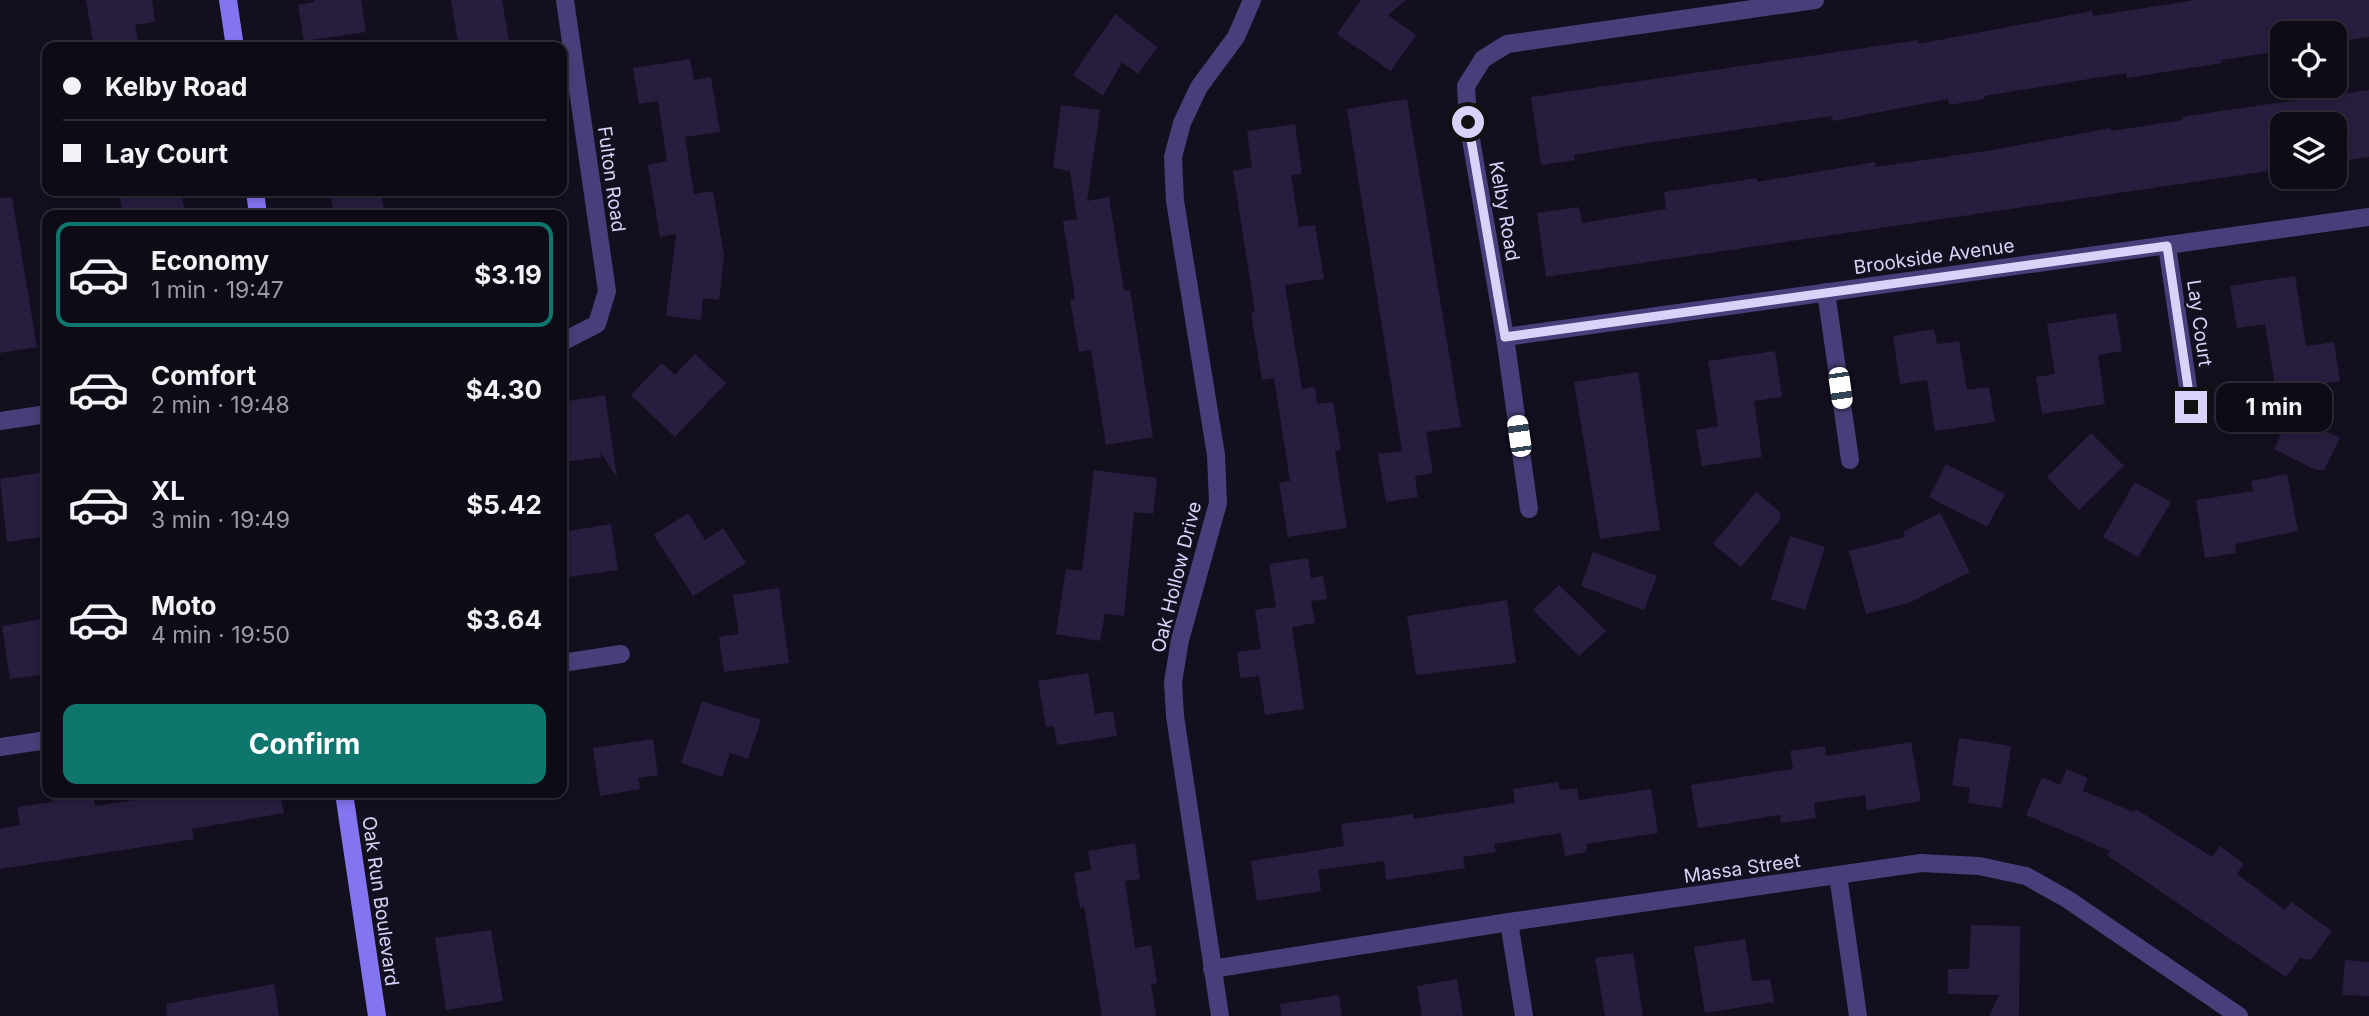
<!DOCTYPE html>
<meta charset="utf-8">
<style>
body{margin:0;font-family:Inter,sans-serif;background:#171420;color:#f1f3f6;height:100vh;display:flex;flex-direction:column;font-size:26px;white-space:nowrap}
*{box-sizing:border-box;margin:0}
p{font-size:23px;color:#9b9ba1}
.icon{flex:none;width:38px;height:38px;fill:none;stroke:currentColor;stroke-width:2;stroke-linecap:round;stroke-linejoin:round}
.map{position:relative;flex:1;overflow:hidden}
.details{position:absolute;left:42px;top:210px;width:525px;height:588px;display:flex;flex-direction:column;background:#0e0b17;border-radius:14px;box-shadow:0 4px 10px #0003,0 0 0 2px #2e2b36}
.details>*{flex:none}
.hud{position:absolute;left:42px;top:42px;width:525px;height:154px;border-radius:14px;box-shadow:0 4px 10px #0003,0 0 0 2px #2e2b36;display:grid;align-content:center;height:154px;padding:0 21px;background:#0e0b17}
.controls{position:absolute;left:2270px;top:21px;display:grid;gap:14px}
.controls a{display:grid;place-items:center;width:77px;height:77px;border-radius:14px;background:#0e0b17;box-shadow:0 4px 10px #0003,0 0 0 2px #2e2b36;font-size:35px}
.end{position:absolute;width:32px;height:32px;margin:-16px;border:9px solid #dbd2fa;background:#111;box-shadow:0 0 0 4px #111}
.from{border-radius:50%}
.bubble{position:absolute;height:49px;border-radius:14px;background:#0e0b17;box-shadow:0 4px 10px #0003,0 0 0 2px #2e2b36;font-size:23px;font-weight:700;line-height:49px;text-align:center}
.car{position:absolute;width:21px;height:42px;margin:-21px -10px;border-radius:9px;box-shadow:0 0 5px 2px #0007;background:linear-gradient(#fff 24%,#345 0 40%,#fff 0 76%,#345 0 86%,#fff 0)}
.hud b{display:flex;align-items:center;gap:24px;height:66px;font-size:26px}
.hud b+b{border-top:2px solid #2e2b36}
.hud i{width:18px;height:18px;background:#f1f3f6}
ul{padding:12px 0 0;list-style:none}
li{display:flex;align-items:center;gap:21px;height:105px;margin:0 14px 10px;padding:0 7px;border:4px solid transparent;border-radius:14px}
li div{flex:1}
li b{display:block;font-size:26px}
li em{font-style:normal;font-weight:700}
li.current{border-color:#0f766e}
li>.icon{width:63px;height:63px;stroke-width:1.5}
.cta{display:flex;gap:14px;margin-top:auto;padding:14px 21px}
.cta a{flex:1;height:80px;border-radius:14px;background:#0f766e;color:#fff;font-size:28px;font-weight:700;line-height:80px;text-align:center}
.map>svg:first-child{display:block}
</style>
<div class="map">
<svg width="2369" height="1016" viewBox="0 0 2369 1016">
<rect width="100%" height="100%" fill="#130f1f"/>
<g fill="#271d3e">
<path d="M 86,0 L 152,0 L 155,22 L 135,25 L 139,47 L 94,47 Z"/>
<path d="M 314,0 L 361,0 L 366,32 L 304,41 L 298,5 L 315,2 Z"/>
<path d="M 451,0 L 502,0 L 510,47 L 459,47 Z"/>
<path d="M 1361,0 L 1406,0 L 1388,15 L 1416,35 L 1391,71 L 1337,34 Z"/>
<path d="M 2196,0 L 2369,0 L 2369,37 L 2334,42 L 2334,33 L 2277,33 L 2280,51 L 2221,60 L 2222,63 L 2127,78 L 2126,73 L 1984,96 L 1984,99 L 1949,105 L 1948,99 L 1833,121 L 1832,116 L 1660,141 L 1574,155 L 1575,160 L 1541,165 L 1531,97 L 1857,49 L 1918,40 L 1918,44 L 2092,11 L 2093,16 Z"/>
<path d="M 1115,14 L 1157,47 L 1138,74 L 1122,62 L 1103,96 L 1073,75 Z"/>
<path d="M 690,59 L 694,80 L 711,77 L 720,132 L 685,137 L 694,194 L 713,191 L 724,255 L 719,300 L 703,298 L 701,320 L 666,316 L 676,234 L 660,237 L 648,165 L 667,161 L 658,101 L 639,104 L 633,68 Z"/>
<path d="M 2369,90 L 2369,157 L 2334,162 L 2334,124 L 2282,124 L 2282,169 L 1546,277 L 1537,213 L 1579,207 L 1582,223 L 1666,209 L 1664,192 L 1757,178 L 1757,182 L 1875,162 L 1875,167 L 1993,150 L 2111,128 L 2111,131 L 2183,120 L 2182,117 L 2227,110 Z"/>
<path d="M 1407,99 L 1461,427 L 1426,432 L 1433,473 L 1415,476 L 1418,497 L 1386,502 L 1378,454 L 1402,451 L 1347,109 Z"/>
<path d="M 1061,105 L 1100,110 L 1087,201 L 1109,197 L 1124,291 L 1130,290 L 1153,437 L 1106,445 L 1091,350 L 1079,352 L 1070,300 L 1075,299 L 1063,221 L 1077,219 L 1070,171 L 1053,168 Z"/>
<path d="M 1295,124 L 1302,174 L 1291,175 L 1299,227 L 1315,225 L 1324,279 L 1285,285 L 1302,389 L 1315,387 L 1317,404 L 1333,402 L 1341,450 L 1335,451 L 1347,528 L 1288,537 L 1279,483 L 1290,481 L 1274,378 L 1262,380 L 1251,313 L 1255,312 L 1233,171 L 1252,167 L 1247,131 Z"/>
<path d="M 119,191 L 181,191 L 185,211 L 123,215 Z"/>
<path d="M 330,191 L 381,191 L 385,215 L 334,215 Z"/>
<path d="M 12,197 L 37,347 L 0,353 L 0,198 Z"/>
<path d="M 2295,276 L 2306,346 L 2334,342 L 2340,381 L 2276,391 L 2265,324 L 2237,328 L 2230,286 Z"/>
<path d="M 2116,313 L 2122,351 L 2098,355 L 2105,404 L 2042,414 L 2036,377 L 2055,374 L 2047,324 Z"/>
<path d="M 1934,329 L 1937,344 L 1959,341 L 1967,390 L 1989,387 L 1995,422 L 1935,431 L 1927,380 L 1900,384 L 1893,336 Z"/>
<path d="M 1775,351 L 1782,397 L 1754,401 L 1762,457 L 1702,466 L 1696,430 L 1718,426 L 1708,361 Z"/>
<path d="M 695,354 L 726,383 L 675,437 L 631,395 L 662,363 L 675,375 Z"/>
<path d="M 1638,372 L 1660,530 L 1600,539 L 1574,382 Z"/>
<path d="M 605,395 L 617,478 L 600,451 L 601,457 L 564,462 L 562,402 Z"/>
<path d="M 2291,414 L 2340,438 L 2324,470 L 2316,470 L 2274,449 Z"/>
<path d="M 2091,433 L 2124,466 L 2079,510 L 2047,477 Z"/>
<path d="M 1946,464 L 2005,494 L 1987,527 L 1929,497 Z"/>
<path d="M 1094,470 L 1157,478 L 1153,514 L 1134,512 L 1124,616 L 1105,614 L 1100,641 L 1056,634 L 1066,569 L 1082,571 Z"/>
<path d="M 45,472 L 47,536 L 7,542 L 0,479 Z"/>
<path d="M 2287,474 L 2298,531 L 2235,544 L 2236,553 L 2205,558 L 2196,500 L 2253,491 L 2251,481 Z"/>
<path d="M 2135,482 L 2171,502 L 2138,557 L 2103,537 Z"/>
<path d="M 1756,492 L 1780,512 L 1780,520 L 1741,567 L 1713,544 Z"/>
<path d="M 688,513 L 705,540 L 723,528 L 746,563 L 693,596 L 654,535 Z"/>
<path d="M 1940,513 L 1970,572 L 1909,603 L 1866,614 L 1849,551 L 1905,537 L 1903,532 Z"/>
<path d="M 611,524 L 618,570 L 562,578 L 562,532 Z"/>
<path d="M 1790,536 L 1825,547 L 1805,610 L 1771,599 Z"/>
<path d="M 1593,552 L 1657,576 L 1644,610 L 1581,586 Z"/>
<path d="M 1308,558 L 1311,578 L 1323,576 L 1327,599 L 1311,601 L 1315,623 L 1292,627 L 1304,709 L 1265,715 L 1259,676 L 1240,678 L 1237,652 L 1261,649 L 1255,610 L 1276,607 L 1269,564 Z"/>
<path d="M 1559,585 L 1606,631 L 1579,656 L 1533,610 Z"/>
<path d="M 779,588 L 789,663 L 724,672 L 719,637 L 739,634 L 733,595 Z"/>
<path d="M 1507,600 L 1516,663 L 1416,675 L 1407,616 Z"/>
<path d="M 47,618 L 47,674 L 10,679 L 2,626 Z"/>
<path d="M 1088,673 L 1095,714 L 1113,711 L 1117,736 L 1057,745 L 1054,726 L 1046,727 L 1038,681 Z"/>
<path d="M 702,701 L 761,720 L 748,759 L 730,753 L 722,777 L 681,763 Z"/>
<path d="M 1959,738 L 2011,746 L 2002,808 L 1968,803 L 1970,788 L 1952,785 Z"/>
<path d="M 653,739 L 658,775 L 638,778 L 640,789 L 600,796 L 593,748 Z"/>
<path d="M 1911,742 L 1921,801 L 1867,810 L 1865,795 L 1814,803 L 1816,818 L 1781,823 L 1780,815 L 1698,828 L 1691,785 L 1793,769 L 1790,751 L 1825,746 L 1826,756 Z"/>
<path d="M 2067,769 L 2088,778 L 2083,791 L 2134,812 L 2136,809 L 2212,857 L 2220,846 L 2244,864 L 2237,874 L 2285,910 L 2291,902 L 2332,931 L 2311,960 L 2300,958 L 2286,977 L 2107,855 L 2110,851 L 2026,815 L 2042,777 L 2060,785 Z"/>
<path d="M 1558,782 L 1560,790 L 1577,788 L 1579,800 L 1651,789 L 1658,833 L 1586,844 L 1587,852 L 1565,856 L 1561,833 L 1494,844 L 1496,852 L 1463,857 L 1465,868 L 1386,880 L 1384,861 L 1318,870 L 1321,891 L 1257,901 L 1251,861 L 1344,846 L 1341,824 L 1413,814 L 1414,819 L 1515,803 L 1513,789 Z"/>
<path d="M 93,793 L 95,806 L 179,793 L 280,793 L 284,813 L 192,829 L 194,839 L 0,869 L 0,829 L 20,825 L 17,807 L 53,802 L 52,797 Z"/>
<path d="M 1135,843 L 1140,879 L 1125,881 L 1135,948 L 1151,945 L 1157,983 L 1151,984 L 1156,1016 L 1102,1016 L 1084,907 L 1080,908 L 1074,873 L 1091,870 L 1088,851 Z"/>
<path d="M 1971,925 L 2020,926 L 2019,1016 L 1989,1016 L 1999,995 L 1948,994 L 1948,969 L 1969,969 Z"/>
<path d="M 491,930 L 503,1001 L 446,1010 L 435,938 Z"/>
<path d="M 1745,939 L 1752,981 L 1770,979 L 1774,1002 L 1705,1013 L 1694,947 Z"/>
<path d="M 1633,953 L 1643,1016 L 1605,1016 L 1595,958 Z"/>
<path d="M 2345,960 L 2369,962 L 2369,996 L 2342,995 Z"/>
<path d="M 1457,979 L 1463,1016 L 1422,1016 L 1417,986 Z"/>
<path d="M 274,984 L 279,1016 L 167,1016 L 166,1004 Z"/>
<path d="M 1339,995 L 1342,1016 L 1281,1016 L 1280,1004 Z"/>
</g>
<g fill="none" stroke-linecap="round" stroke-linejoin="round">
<g stroke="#473f79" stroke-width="18">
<path d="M 2167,246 L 2191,407"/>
<path d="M 1826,292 L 1850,460"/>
<path d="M 1505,337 L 2369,217"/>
<path d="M 562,342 L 597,324 L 607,291 L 565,0"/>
<path d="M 0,421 L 47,414"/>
<path d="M 1529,509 L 1505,337 L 1468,122 L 1466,86 L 1483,59 L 1507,44 L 1815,0"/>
<path d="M 562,663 L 621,654"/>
<path d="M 0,747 L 47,740"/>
<path d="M 1838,875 L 1858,1016"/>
<path d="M 1509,922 L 1524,1016"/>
<path d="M 1212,969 L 1509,922 L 1921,863 L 1979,866 L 2026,876 L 2067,899 L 2239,1016"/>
<path d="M 1220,1016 L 1175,716 L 1173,682 L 1180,640 L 1218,503 L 1216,455 L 1175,201 L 1173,157 L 1182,123 L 1199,87 L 1236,37 L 1252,0"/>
</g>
<g stroke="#8374ef" stroke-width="18">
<path d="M 228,0 L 235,47"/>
<path d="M 255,191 L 258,215"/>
<path d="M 344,793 L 377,1016"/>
</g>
</g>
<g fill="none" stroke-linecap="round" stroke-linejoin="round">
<path stroke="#dbd2fa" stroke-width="9" d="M 1468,122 L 1505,337 L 2167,246 L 2191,407"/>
</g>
<g text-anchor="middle" stroke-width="5" stroke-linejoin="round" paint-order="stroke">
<g font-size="19" fill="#dbd2fa" stroke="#130f1f">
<text transform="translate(612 179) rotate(82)" y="7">Fulton Road</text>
<text transform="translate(1505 211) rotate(80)" y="7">Kelby Road</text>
<text transform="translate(1934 256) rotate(-8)" y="7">Brookside Avenue</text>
<text transform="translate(2200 323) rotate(82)" y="7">Lay Court</text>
<text transform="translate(1176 577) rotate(-76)" y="7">Oak Hollow Drive</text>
<text transform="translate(1742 868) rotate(-8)" y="7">Massa Street</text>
<text transform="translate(381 901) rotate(82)" y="7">Oak Run Boulevard</text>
</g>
</g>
</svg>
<div class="controls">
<a><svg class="icon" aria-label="locate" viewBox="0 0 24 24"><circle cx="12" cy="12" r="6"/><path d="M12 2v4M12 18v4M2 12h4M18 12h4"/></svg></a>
<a><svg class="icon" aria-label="layers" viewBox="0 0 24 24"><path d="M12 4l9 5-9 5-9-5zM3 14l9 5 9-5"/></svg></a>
</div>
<i class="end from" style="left:1468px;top:122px"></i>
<i class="end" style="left:2191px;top:407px"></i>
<div class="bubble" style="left:2216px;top:383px;width:116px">1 min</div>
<i class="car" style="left:1840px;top:388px;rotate:172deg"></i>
<i class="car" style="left:1519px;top:436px;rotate:352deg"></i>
<div class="hud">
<b><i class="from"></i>Kelby Road</b>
<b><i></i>Lay Court</b>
</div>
<section class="details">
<ul>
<li class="current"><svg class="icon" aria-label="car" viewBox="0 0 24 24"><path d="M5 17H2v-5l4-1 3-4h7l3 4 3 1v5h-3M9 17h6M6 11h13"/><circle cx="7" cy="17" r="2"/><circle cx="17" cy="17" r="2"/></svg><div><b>Economy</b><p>1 min · 19:47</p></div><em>$3.19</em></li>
<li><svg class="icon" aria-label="car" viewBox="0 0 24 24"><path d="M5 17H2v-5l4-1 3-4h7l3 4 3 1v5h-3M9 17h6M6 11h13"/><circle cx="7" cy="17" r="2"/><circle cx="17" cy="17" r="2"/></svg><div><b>Comfort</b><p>2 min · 19:48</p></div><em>$4.30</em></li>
<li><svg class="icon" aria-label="car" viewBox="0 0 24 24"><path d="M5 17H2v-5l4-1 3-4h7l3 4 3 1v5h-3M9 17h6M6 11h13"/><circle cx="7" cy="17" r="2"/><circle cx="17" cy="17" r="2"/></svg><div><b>XL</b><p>3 min · 19:49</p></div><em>$5.42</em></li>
<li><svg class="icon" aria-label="car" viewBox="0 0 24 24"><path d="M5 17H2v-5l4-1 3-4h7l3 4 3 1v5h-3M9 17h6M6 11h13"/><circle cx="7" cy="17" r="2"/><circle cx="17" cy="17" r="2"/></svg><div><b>Moto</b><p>4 min · 19:50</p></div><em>$3.64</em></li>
</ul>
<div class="cta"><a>Confirm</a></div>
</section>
</div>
